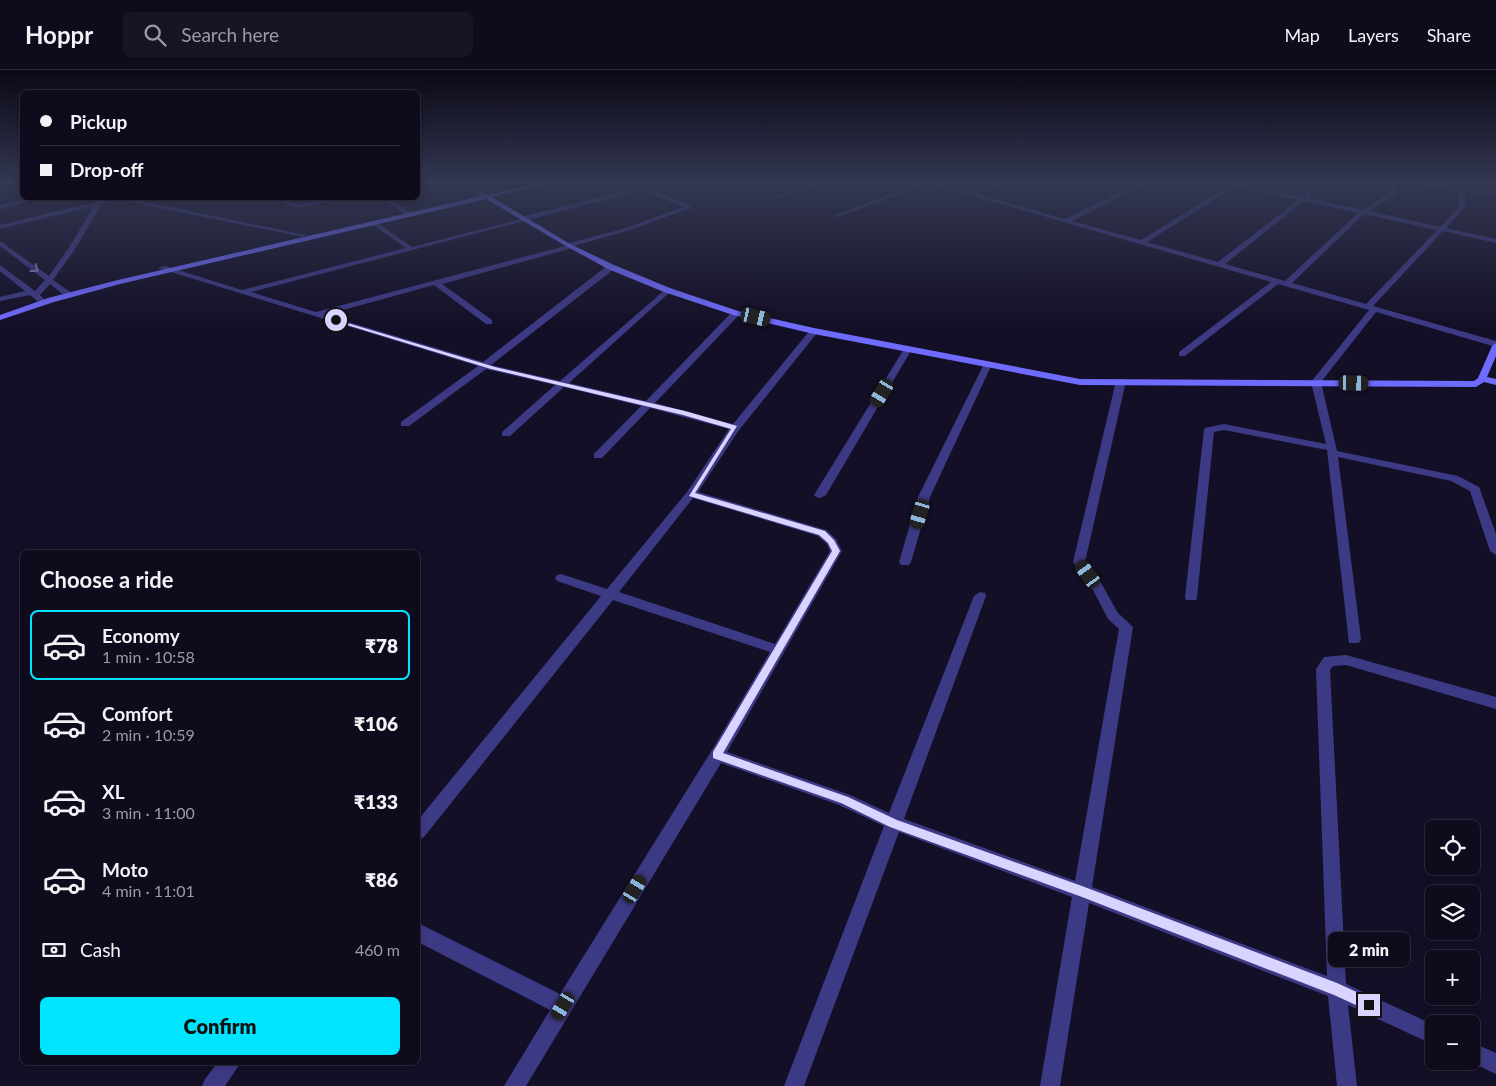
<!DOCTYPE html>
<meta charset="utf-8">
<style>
body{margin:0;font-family:Lato,sans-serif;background:#171425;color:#f1f3f6;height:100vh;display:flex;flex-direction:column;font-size:19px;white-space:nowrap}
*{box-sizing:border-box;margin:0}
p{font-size:16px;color:#9b9ba3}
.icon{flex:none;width:28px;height:28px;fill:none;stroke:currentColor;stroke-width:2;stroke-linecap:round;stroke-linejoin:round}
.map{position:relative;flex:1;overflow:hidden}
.side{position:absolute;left:20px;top:480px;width:400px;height:515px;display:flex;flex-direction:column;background:#0e0b1c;border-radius:8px;box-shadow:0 2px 8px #0003,0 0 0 1px #2e2b3b}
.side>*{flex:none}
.banner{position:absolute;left:20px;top:20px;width:400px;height:110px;border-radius:8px;box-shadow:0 2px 8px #0003,0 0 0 1px #2e2b3b;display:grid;align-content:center;height:110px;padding:0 20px;background:#0e0b1c}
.fabs{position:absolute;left:1425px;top:750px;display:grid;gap:10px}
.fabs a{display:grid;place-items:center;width:55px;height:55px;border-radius:8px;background:#0e0b1c;box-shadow:0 2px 8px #0003,0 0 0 1px #2e2b3b;font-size:25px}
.end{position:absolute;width:22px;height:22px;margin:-11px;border:6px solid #d9d4ff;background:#111;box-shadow:0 0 0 2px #111}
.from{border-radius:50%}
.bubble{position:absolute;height:35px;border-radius:8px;background:#0e0b1c;box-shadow:0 2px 8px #0003,0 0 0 1px #2e2b3b;font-size:16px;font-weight:800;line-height:35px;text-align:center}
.car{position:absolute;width:15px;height:30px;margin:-15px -8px;border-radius:6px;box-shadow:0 0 4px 1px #0007;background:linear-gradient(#222 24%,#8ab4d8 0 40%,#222 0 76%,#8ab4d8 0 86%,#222 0)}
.banner b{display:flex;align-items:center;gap:18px;height:48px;font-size:19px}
.banner b+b{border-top:1px solid #2e2b3b}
.banner i{width:12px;height:12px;background:#f1f3f6}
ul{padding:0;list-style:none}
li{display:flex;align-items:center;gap:15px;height:70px;margin:0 10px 8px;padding:0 10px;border:2px solid transparent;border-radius:8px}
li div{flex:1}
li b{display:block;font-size:19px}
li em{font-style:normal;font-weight:800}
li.on{border-color:#00e5ff}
li>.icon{width:45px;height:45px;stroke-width:1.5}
h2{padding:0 20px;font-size:22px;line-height:60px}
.pay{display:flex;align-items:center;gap:12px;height:55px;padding:0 20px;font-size:19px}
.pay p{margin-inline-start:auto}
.primary-button{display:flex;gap:10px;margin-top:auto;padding:10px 20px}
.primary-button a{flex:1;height:58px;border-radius:8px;background:#00e5ff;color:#111;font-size:20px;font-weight:800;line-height:58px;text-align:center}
header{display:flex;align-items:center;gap:30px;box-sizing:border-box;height:70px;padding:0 25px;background:#0e0b1c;border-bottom:1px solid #2e2b3b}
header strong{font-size:24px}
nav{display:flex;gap:28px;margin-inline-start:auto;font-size:18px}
.search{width:350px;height:45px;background:#171425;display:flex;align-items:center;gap:12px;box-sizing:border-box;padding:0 18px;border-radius:8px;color:#9b9ba3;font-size:19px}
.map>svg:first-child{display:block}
</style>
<header>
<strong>Hoppr</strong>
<div class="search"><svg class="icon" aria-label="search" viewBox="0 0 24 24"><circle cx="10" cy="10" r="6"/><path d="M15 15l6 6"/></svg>Search here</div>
<nav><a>Map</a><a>Layers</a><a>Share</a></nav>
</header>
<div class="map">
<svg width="1496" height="1016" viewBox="0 0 1496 1016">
<rect width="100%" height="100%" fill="#130f26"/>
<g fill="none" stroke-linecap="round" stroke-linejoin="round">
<g fill="#3d3a85" fill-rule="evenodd">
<path d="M 657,113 L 666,113 L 649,118 L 691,136 L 691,138 L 630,160 L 574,176 L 573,178 L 442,214 L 492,250 L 492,254 L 486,254 L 434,215 L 325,245 L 483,292 L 608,195 L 614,195 L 614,199 L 491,295 L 560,311 L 667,218 L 671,220 L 670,222 L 569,313 L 646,331 L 733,241 L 739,241 L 739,245 L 655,333 L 733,354 L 811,259 L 817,259 L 817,263 L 739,360 L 698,422 L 826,460 L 836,469 L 842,481 L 727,682 L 850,725 L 889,743 L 974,526 L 980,522 L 985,523 L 986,526 L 904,749 L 1075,811 L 1119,559 L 1108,549 L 1092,518 L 1073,492 L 1116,311 L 1118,309 L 1124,309 L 1126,311 L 1085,492 L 1101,513 L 1118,543 L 1133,557 L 1092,817 L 1327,906 L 1316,599 L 1324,587 L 1346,585 L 1496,627 L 1496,639 L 1346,595 L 1333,596 L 1330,600 L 1346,914 L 1434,955 L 1434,975 L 1348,935 L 1357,1016 L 1337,1016 L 1328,926 L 1089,833 L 1060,1016 L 1040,1016 L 1072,827 L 899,762 L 804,1016 L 784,1016 L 884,756 L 839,735 L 721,693 L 526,1016 L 504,1016 L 550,940 L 418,872 L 418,853 L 560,924 L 712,680 L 770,582 L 613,530 L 424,767 L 418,770 L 418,750 L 601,526 L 557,511 L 555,508 L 557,505 L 561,504 L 607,519 L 687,422 L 729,359 L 650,338 L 602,388 L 594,388 L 594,384 L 641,336 L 564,317 L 510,366 L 502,366 L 502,362 L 555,315 L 486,299 L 409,356 L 401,356 L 401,352 L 478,296 L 158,198 L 165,196 L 242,220 L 406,178 L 372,154 L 372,152 L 376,152 L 412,177 L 521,149 L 521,147 ZM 643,120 L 683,137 L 626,158 L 566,174 L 565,176 L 316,242 L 251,222 ZM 693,428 L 818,466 L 827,474 L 830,481 L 775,574 L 619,522 Z"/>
<path d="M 812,113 L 820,113 L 776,129 L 771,128 Z"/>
<path d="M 920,113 L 928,113 L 838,147 L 833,146 Z"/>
<path d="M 929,113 C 943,112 961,124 973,122 C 984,120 992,113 1004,113 L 977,124 L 1065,149 L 1140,113 L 1147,113 L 1072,151 L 1141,170 L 1233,113 L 1302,127 L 1316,113 L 1322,113 L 1308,128 L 1362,140 L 1390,123 L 1393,113 L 1399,113 L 1395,125 L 1369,141 L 1440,157 L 1459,137 L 1459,121 L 1412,113 L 1459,117 L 1459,113 L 1465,113 L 1465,118 L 1496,122 L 1496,126 L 1465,122 L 1465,137 L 1446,158 L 1496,169 L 1496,173 L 1443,161 L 1373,236 L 1496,271 L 1496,277 L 1376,242 L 1321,312 L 1337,381 L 1458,406 L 1479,417 L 1496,464 L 1496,485 L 1490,481 L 1470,421 L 1451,411 L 1338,387 L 1361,569 L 1359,573 L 1349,573 L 1327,380 L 1224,360 L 1214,362 L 1197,527 L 1196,530 L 1186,530 L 1185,527 L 1204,360 L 1205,358 L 1224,354 L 1326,374 L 1311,312 L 1369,240 L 1278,214 L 1185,286 L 1179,286 L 1179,282 L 1271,212 ZM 1236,116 L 1298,130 L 1218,192 L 1147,172 ZM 1304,131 L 1358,143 L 1285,211 L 1225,194 ZM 1364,144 L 1437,160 L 1366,234 L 1292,213 Z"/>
<path d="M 33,128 L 42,128 L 0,139 L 0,135 Z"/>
<path d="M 99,128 L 103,128 L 103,130 L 126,128 L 306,165 L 303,167 L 120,130 L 101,135 L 75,179 L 53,210 L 72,223 L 72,227 L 66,227 L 50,214 L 40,225 L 44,229 L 43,231 L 37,231 L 30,225 L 0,231 L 0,227 L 25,221 L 0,201 L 0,195 L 35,221 L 45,210 L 0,176 L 0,171 L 49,206 L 68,179 L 94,136 L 0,159 L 0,155 L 96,132 Z"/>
<path d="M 276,128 C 284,127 290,134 298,134 C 315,133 332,126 349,128 L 295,138 Z"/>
<path d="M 383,128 L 389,128 L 413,145 L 408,146 Z"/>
<path d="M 908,276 L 912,279 L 826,425 L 820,428 L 816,427 L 814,425 L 904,279 Z"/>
<path d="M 988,291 L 992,294 L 930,427 L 911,492 L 909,495 L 901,495 L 899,492 L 918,427 L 984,294 Z"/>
<path d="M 1471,972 L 1496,983 L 1496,1004 L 1468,991 L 1471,991 Z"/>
<path d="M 218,992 L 241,992 L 225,1016 L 202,1016 L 205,1009 Z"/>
</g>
<path fill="#6f6bff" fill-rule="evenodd" d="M 539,113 L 549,113 L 492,127 L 570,174 L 614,195 L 670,218 L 738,241 L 814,258 L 1080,309 L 1474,311 L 1478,308 L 1492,276 L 1496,273 L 1496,286 L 1487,307 L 1496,309 L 1496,315 L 1484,312 L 1476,317 L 1080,315 L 814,264 L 733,245 L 664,222 L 608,199 L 566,176 L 486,129 L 120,214 L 54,232 L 0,250 L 0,245 L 48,228 L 118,210 L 482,126 L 478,123 L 481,121 L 488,125 Z"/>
</g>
<defs><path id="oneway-chevron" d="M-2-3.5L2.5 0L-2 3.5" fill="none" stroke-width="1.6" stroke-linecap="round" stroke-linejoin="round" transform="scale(1.25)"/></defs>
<use stroke="#837fbc" href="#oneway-chevron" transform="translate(35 199) rotate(37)"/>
<linearGradient id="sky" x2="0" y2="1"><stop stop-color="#0a0815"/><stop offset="0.44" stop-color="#333752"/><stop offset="1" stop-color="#333752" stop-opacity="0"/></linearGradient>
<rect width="1496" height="255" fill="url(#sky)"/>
<path fill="#d9d4ff" d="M 334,249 L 495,297 L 685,341 L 737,356 L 695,423 L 825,461 L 834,470 L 840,481 L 723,683 L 848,727 L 897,750 L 1082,816 L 1337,913 L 1374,930 L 1376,935 L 1374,939 L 1369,941 L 1334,925 L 1082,827 L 890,757 L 841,733 L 713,688 L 713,682 L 832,481 L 828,473 L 819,465 L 689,426 L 731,359 L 683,345 L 491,299 L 334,251 Z"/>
</svg>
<div class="fabs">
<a><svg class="icon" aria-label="locate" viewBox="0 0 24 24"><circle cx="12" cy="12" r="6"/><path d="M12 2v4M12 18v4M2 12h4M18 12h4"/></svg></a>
<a><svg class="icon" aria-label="layers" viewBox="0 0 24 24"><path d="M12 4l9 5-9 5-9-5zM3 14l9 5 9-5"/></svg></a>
<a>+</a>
<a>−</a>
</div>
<i class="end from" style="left:336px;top:250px"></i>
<i class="end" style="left:1369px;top:935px"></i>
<div class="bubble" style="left:1328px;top:862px;width:82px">2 min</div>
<i class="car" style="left:756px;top:247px;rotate:103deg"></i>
<i class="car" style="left:1354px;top:313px;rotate:91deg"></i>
<i class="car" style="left:882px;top:323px;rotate:211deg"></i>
<i class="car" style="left:920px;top:444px;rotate:197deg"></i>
<i class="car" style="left:1088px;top:504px;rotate:324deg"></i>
<i class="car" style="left:635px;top:819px;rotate:31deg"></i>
<i class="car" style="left:563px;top:936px;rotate:211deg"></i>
<div class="banner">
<b><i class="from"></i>Pickup</b>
<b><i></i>Drop-off</b>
</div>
<section class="side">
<h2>Choose a ride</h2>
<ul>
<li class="on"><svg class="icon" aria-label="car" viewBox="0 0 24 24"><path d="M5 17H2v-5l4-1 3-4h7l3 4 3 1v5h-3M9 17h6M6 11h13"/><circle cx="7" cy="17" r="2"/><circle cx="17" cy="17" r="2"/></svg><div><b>Economy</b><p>1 min · 10:58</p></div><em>₹78</em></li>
<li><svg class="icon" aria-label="car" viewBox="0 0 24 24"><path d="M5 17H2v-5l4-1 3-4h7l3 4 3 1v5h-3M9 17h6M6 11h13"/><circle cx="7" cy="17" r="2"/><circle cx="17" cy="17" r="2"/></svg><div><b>Comfort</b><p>2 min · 10:59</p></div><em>₹106</em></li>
<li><svg class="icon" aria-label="car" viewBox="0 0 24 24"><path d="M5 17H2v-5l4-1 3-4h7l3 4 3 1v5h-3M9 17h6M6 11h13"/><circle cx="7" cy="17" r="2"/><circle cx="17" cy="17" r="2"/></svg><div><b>XL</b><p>3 min · 11:00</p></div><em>₹133</em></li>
<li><svg class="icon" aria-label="car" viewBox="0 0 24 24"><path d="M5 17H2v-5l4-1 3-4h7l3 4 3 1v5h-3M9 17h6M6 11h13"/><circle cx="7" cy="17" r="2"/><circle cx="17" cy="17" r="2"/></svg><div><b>Moto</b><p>4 min · 11:01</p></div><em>₹86</em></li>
</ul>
<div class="pay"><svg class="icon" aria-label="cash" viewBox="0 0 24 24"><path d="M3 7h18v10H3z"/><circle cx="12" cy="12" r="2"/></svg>Cash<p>460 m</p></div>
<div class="primary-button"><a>Confirm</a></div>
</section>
</div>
